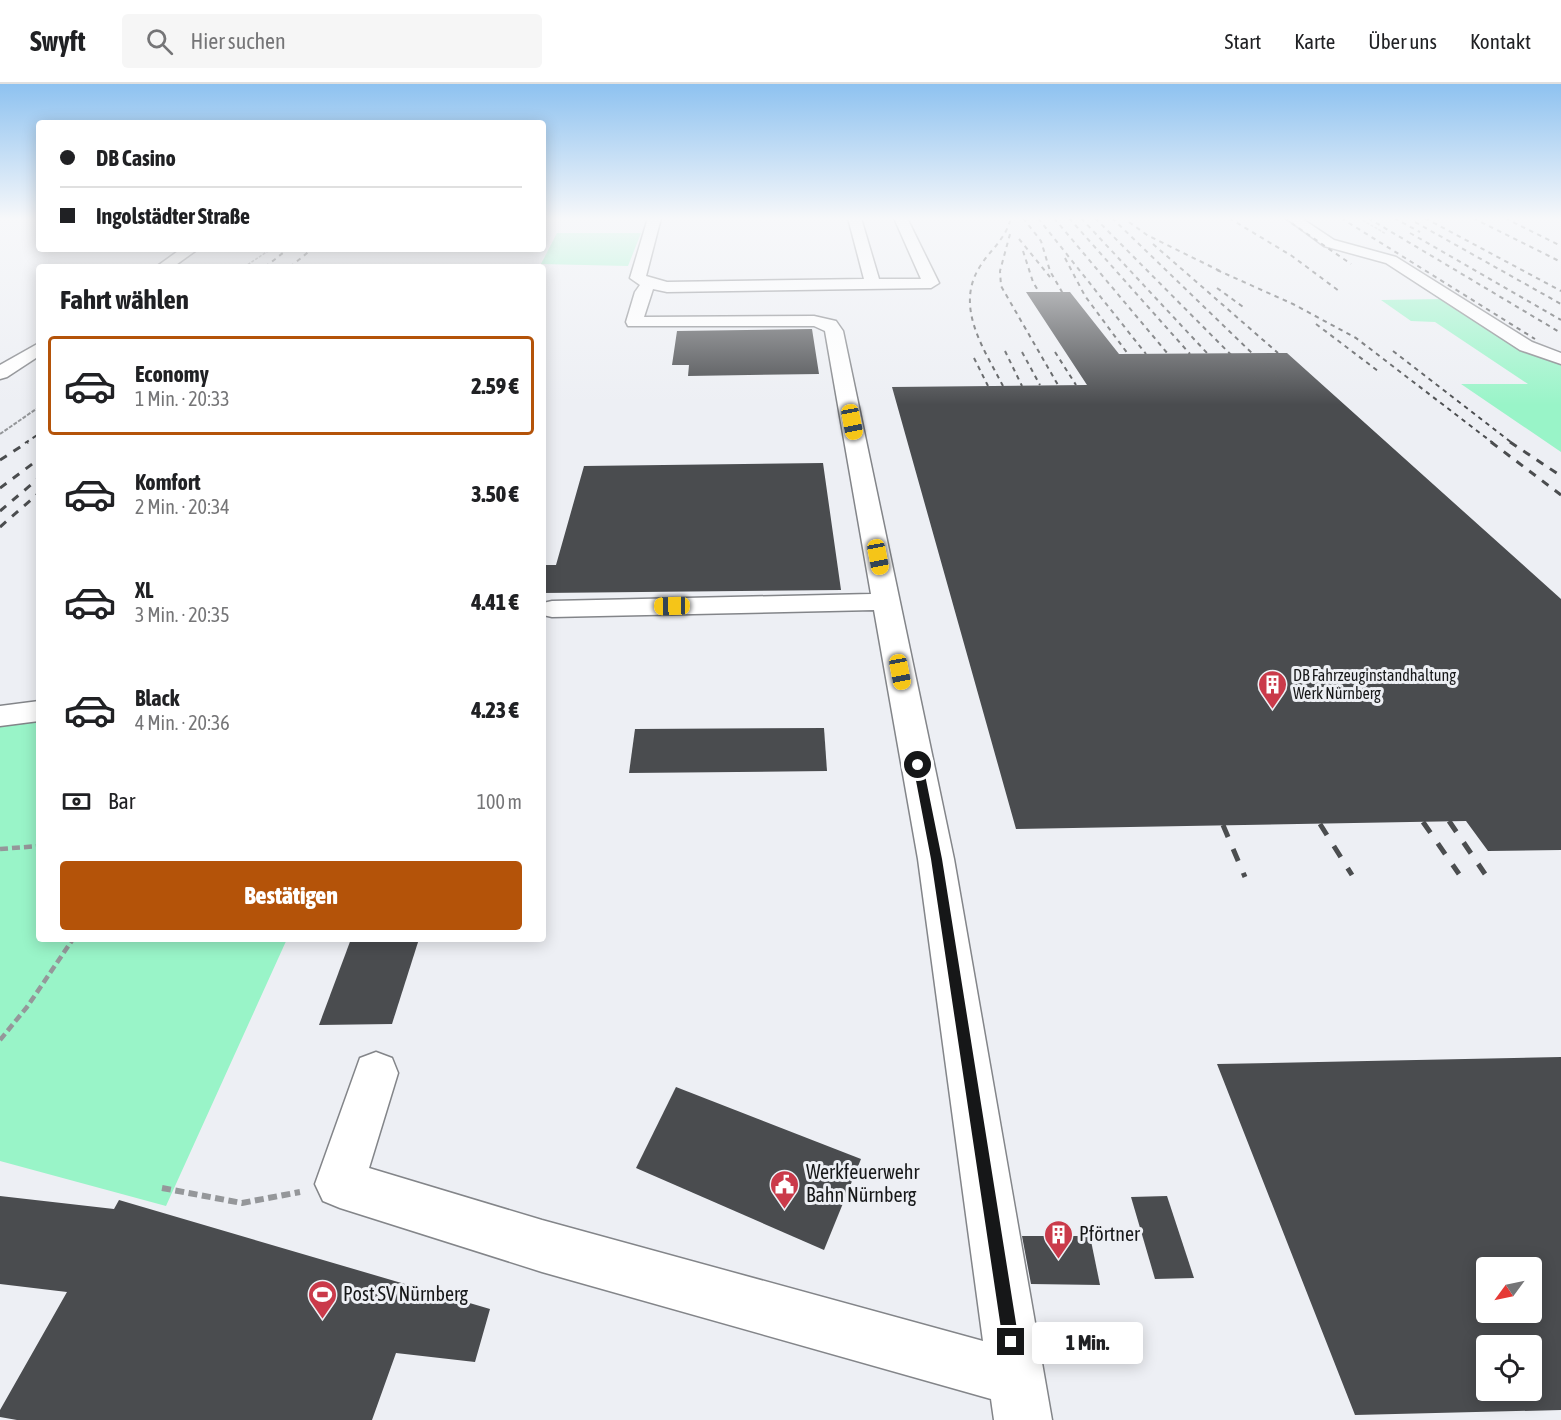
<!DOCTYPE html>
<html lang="de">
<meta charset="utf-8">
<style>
body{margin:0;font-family:"Asap Condensed",sans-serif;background:#f6f6f6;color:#202124;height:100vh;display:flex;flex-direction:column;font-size:22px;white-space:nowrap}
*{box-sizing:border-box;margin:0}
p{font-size:20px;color:#757577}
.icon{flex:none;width:33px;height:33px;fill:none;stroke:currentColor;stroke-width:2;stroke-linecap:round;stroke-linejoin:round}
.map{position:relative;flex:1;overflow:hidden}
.side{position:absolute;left:36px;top:180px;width:510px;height:678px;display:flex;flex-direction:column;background:#fff;border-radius:6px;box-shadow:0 3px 15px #0003}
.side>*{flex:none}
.guide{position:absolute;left:36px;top:36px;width:510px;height:132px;border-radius:6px;box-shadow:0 3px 15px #0003;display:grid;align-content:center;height:132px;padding:0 24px;background:#fff}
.needle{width:39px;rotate:237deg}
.fabs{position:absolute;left:1476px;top:1173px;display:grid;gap:12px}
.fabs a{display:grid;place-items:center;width:66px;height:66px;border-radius:6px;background:#fff;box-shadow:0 3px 15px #0003;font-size:30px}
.end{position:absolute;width:27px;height:27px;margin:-14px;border:8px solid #161718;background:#fff;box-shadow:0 0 0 3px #fff}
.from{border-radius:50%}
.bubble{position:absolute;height:42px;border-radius:6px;background:#fff;box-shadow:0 3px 15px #0003;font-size:20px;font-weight:800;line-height:42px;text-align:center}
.car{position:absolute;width:18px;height:36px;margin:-18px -9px;border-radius:8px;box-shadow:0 0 4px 2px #0007;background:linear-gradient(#f5c518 24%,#345 0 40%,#f5c518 0 76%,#345 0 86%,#f5c518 0)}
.guide b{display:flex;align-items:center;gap:21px;height:57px;font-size:22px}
.guide b+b{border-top:2px solid #e0e0e0}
.guide i{width:15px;height:15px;background:#202124}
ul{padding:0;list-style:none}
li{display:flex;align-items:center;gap:18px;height:99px;margin:0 12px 9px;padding:0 12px;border:3px solid transparent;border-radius:6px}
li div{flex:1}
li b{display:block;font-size:22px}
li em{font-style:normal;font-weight:800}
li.active{border-color:#b45309}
li>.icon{width:54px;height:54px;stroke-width:1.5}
h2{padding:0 24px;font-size:27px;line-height:72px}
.pay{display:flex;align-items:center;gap:15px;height:66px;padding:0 24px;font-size:22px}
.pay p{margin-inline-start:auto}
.button{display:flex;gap:12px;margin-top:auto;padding:12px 24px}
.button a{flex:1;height:69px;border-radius:6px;background:#b45309;color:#fff;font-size:24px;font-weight:800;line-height:69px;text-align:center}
header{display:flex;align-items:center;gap:36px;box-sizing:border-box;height:84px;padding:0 30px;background:#fff;border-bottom:2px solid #e0e0e0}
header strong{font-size:28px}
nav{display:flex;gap:33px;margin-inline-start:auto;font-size:21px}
.search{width:420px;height:54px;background:#f6f6f6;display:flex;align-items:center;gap:15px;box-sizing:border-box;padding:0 21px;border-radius:6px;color:#757577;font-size:22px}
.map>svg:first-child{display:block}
</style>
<header>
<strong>Swyft</strong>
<div class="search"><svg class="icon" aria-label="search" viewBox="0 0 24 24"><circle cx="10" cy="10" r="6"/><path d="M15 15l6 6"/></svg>Hier suchen</div>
<nav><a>Start</a><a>Karte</a><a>Über uns</a><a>Kontakt</a></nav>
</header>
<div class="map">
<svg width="1561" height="1336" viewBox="0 0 1561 1336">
<rect width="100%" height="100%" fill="#edeff4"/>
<g fill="#99f4c8">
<path d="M 557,149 L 641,149 L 628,182 L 541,180 Z"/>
<path d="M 1443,215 L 1561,278 L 1561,368 L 1461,300 L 1528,300 L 1435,238 L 1411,237 L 1381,216 Z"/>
<path d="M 39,635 L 39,855 L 287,855 L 166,1122 L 0,1077 L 0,640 Z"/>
</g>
<g fill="#4a4c4f" fill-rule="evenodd">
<path d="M 1026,208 L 1070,208 L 1119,270 L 1287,269 L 1561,515 L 1561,766 L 1488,767 L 1466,737 L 1016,745 L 892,303 L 1087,301 Z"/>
<path d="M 812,245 L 819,290 L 688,292 L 689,281 L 672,281 L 677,247 Z"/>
<path d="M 823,379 L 841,506 L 543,509 L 543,481 L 556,481 L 584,382 Z"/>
<path d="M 824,644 L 827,687 L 629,689 L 635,645 Z"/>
<path d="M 351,855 L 419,855 L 392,940 L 319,941 Z"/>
<path d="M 1561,973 L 1561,1326 L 1355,1331 L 1217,980 ZM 1486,1184 L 1532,1184 L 1532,1228 L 1486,1228 ZM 1486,1262 L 1532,1262 L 1532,1306 L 1486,1306 Z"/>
<path d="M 676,1003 L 861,1075 L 824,1166 L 636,1084 Z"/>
<path d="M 0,1112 L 114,1125 L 119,1116 L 490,1225 L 475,1278 L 396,1269 L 372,1336 L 17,1336 L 0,1333 L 0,1326 L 67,1208 L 0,1200 Z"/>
<path d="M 1167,1112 L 1194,1194 L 1155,1195 L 1131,1113 Z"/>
<path d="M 1022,1152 L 1090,1152 L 1100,1201 L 1031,1200 Z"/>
</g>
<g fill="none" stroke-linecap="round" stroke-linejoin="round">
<defs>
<g id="minor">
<path d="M 648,134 L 661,134 L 646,192 L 667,198 L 864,195 L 848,134 L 861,134 L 879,195 L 921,195 L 894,134 L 907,134 L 939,199 L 931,204 L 667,208 L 653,205 L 644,233 L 814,232 L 836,237 L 843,247 L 954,775 L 1052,1336 L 994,1336 L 991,1315 L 542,1188 L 340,1124 L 323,1117 L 315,1100 L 360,974 L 376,968 L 392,974 L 398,989 L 369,1084 L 542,1136 L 983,1257 L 918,775 L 874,526 L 552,533 L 543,531 L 543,519 L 552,517 L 871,510 L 825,247 L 814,242 L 628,242 L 626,238 L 635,208 L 640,201 L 630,194 Z"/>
<path d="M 1286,134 L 1301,134 L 1334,156 L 1396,173 L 1532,258 L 1561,269 L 1561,280 L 1520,266 L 1386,179 L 1324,162 Z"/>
<path d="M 181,165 L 198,165 L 173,183 L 156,183 Z"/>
<path d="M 39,259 L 39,272 L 7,293 L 0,295 L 0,281 Z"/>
<path d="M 39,617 L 39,637 L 0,642 L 0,622 Z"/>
</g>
</defs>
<use href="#minor" stroke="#838589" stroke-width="3"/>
<g stroke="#95979a" stroke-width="1.5" stroke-dasharray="3 1.5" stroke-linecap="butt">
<path d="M 1359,134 L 1386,150"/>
<path d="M 244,183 L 271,165"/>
</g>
<path stroke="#95979a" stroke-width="2" stroke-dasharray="4 1.5" stroke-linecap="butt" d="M 0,350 L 39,323"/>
<g stroke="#95979a" stroke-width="4.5" stroke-dasharray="8 4" stroke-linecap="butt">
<path d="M 0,765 L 39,762"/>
<path d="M 0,956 L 27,923 L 73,855"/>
</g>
<path stroke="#95979a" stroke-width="6" stroke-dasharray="9 4.5" stroke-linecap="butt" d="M 162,1104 L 242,1119 L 300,1108"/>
<use href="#minor" fill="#fff" fill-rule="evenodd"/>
<g stroke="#4b4d4f" stroke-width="2" stroke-dasharray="4.5 4.5" stroke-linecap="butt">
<path d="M 1023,134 L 1041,157 L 1050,187 L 1062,208 L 1108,270"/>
<path d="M 1038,134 L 1146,270"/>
<path d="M 1054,134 L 1168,270"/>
<path d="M 1069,134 L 1190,270"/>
<path d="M 1081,134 L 1207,269"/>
<path d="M 1095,134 L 1261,301"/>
<path d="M 1112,134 L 1285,301"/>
<path d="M 1229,134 L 1292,172 L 1339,207"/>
<path d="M 1284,134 L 1351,180"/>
<path d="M 1341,134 L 1535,255"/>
<path d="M 1368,134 L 1561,249"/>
<path d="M 1394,134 L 1420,148"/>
<path d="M 1425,134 L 1561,207"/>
<path d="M 1473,134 L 1561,178"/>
<path d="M 1505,134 L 1561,162"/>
<path d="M 1129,138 L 1147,151 L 1224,189"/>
<path d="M 1415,138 L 1561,220"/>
<path d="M 1410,149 L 1561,236"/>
<path d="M 1010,150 L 1000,187 L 1001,202 L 1058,301"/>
<path d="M 1019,155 L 1050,193"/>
<path d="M 1153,160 L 1278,269"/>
<path d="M 1023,167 L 1033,198 L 1060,244"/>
<path d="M 1065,174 L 1085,212 L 1128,270"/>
<path d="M 265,183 L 288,165"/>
<path d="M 290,183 L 312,165"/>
<path d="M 1217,186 L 1293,220 L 1356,254 L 1493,359"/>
<path d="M 1217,204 L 1246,225"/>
<path d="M 1316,240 L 1378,287"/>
<path d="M 1005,267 L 1022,302"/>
<path d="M 1091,267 L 1093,270"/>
<path d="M 1393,267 L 1512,359"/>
<path d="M 1022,268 L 1040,301"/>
<path d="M 1055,268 L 1076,301"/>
<path d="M 974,274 L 988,302"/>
<path d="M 1003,302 C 984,265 955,224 979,184 C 989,167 1004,157 1010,137"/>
<path d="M 25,359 L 39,350"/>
</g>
<g stroke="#4b4d4f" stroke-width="3" stroke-dasharray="8 8" stroke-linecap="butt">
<path d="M 1491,358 L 1561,411"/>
<path d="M 1510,358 L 1561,392"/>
<path d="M 0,376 L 28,358"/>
<path d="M 0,404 L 39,375"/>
<path d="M 0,427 L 39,394"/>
<path d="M 0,443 L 39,409"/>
</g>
<g stroke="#4b4d4f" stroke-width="5" stroke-dasharray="13 13" stroke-linecap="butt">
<path d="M 1449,737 L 1485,790"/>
<path d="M 1423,738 L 1459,790"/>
<path d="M 1320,740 L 1352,791"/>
<path d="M 1223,741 L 1245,793"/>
</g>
</g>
<linearGradient id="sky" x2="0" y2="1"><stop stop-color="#8ec2f0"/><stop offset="0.42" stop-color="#f7f8fa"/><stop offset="1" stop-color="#f7f8fa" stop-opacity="0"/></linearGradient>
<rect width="1561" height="321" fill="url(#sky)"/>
<path fill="#161718" d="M 918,678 L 923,681 L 942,775 L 1019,1258 L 1016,1264 L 1011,1266 L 1005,1264 L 1003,1258 L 931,775 L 913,681 Z"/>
<defs>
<symbol id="building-pin" viewBox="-11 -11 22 30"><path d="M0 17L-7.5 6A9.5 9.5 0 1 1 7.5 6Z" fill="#ca3a4a" stroke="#edeff4"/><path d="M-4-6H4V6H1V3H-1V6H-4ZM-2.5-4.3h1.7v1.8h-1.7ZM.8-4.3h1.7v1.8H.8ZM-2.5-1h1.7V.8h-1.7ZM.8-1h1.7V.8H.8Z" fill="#fff"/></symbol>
<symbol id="civic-pin" viewBox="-11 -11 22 30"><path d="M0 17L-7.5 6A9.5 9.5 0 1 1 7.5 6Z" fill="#ca3a4a" stroke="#edeff4"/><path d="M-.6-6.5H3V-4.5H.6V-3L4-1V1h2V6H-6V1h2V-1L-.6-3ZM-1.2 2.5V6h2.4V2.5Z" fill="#fff"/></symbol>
<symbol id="stadium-pin" viewBox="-11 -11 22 30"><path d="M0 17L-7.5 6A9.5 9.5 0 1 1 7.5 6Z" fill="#ca3a4a" stroke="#edeff4"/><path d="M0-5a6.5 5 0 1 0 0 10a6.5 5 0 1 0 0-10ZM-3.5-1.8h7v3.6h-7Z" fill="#fff"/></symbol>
</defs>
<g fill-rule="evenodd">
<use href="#building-pin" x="1256" y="584" width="33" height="45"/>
<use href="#civic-pin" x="768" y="1084" width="33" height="45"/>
<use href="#building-pin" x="1042" y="1134" width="33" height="45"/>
<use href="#stadium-pin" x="306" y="1194" width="33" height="45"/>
</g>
<g text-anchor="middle" stroke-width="6" stroke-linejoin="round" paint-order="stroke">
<g font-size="16" fill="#161718" stroke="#edeff4" text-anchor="start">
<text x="1293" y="597">DB Fahrzeuginstandhaltung<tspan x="1293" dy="18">Werk Nürnberg</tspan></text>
</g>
<g font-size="20" fill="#161718" stroke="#edeff4" text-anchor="start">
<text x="806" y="1095">Werkfeuerwehr<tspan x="806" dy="23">Bahn Nürnberg</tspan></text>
<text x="1079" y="1157">Pförtner</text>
<text x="343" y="1217">Post SV Nürnberg</text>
</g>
</g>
</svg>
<div class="fabs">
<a><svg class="needle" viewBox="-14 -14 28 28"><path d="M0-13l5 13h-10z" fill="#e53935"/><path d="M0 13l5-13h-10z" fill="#757577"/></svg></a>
<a><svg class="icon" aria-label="locate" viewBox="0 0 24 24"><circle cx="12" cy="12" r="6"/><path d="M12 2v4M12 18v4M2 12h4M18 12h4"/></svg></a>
</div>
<i class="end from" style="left:918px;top:681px"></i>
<i class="end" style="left:1011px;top:1258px"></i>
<div class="bubble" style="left:1032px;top:1238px;width:111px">1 Min.</div>
<i class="car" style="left:852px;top:338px;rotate:169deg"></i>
<i class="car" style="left:878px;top:473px;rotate:169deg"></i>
<i class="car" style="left:672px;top:522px;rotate:269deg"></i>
<i class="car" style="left:900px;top:588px;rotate:169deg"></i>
<div class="guide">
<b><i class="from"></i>DB Casino</b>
<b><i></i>Ingolstädter Straße</b>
</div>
<section class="side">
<h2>Fahrt wählen</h2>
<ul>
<li class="active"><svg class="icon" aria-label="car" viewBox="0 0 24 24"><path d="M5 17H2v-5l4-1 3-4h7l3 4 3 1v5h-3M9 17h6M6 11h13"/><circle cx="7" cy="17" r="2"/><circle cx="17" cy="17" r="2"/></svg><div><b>Economy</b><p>1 Min. · 20:33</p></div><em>2.59 €</em></li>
<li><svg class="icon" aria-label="car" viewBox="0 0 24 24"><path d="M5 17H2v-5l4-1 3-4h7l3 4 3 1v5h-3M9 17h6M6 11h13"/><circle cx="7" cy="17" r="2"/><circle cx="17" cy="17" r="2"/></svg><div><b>Komfort</b><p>2 Min. · 20:34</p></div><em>3.50 €</em></li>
<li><svg class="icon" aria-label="car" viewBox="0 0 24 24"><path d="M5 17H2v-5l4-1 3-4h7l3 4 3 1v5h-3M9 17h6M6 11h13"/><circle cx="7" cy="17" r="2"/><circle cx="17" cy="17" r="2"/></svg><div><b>XL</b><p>3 Min. · 20:35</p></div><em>4.41 €</em></li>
<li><svg class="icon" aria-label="car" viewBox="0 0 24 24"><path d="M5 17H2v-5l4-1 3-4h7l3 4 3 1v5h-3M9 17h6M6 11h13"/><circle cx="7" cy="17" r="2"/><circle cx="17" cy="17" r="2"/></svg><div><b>Black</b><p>4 Min. · 20:36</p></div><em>4.23 €</em></li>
</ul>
<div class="pay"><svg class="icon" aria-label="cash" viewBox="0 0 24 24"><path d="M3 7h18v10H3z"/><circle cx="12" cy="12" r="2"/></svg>Bar<p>100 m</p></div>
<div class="button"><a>Bestätigen</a></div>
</section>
</div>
